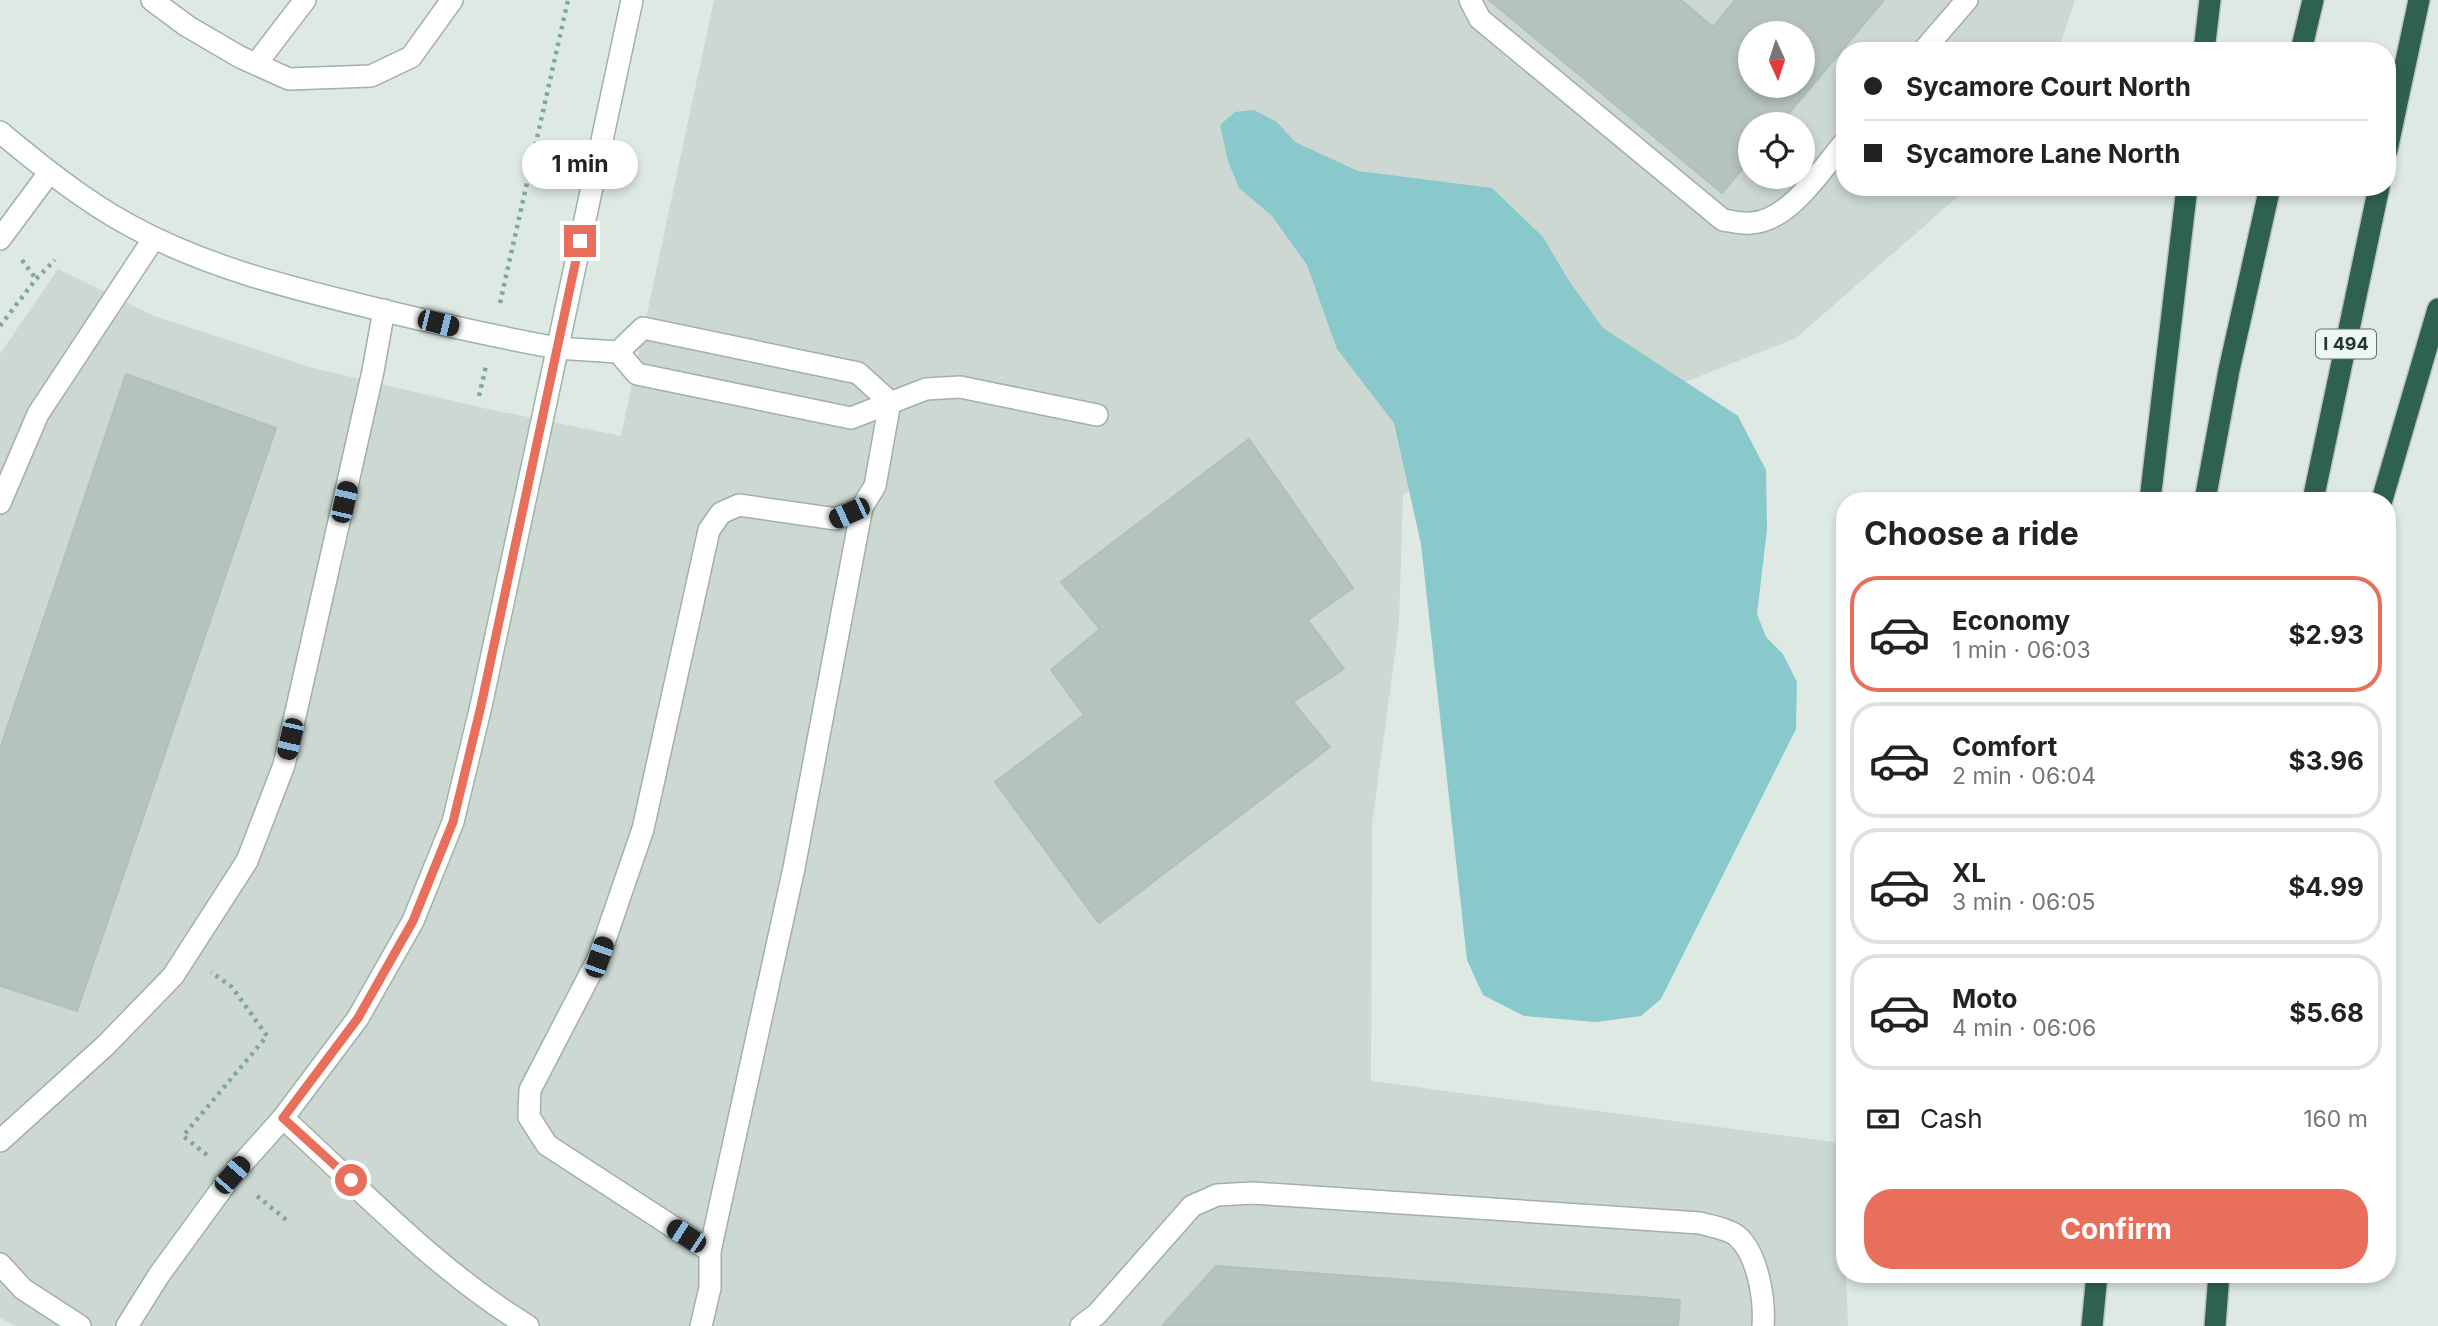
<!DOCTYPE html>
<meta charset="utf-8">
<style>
body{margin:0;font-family:Inter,sans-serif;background:#f2f2f2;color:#222;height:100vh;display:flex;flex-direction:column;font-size:26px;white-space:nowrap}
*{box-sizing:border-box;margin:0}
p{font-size:23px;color:#767676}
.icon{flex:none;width:38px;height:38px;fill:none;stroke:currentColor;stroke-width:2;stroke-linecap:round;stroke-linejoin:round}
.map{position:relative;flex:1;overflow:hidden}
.details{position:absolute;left:1836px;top:492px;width:560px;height:791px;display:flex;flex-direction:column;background:#fff;border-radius:28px;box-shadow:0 4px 10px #0003}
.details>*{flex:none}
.banner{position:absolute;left:1836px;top:42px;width:560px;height:154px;border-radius:28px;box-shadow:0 4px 10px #0003;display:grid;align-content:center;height:154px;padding:0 28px;background:#fff}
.needle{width:46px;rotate:177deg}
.fabs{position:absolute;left:1738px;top:21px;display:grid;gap:14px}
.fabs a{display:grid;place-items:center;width:77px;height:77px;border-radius:50%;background:#fff;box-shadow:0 4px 10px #0003;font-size:35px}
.end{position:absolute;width:32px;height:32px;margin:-16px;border:9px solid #e86f5c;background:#fff;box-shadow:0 0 0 4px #fff}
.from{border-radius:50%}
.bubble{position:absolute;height:49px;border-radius:24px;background:#fff;box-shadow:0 4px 10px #0003;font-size:23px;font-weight:700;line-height:49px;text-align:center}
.car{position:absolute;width:21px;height:42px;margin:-21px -10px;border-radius:9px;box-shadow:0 0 5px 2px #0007;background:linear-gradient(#222 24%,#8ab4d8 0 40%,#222 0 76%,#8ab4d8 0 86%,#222 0)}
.banner b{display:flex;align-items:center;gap:24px;height:66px;font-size:26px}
.banner b+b{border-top:2px solid #e0e0e0}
.banner i{width:18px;height:18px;background:#222}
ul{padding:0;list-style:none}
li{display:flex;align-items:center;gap:21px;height:116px;margin:0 14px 10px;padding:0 14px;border:4px solid #e0e0e0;border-radius:28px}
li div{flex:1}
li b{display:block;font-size:26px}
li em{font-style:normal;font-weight:700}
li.active{border-color:#e86f5c}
li>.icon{width:63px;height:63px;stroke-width:1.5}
h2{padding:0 28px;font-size:32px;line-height:84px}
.pay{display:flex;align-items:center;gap:18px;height:77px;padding:0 28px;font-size:26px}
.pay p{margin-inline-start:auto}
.button{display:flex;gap:14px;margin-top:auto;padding:14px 28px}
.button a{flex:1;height:80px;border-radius:28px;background:#e86f5c;color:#fff;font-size:28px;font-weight:700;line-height:80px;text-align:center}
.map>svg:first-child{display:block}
</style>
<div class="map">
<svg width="2438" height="1326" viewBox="0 0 2438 1326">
<rect width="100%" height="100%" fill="#dee9e3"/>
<path fill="#ccd8d1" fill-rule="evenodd" d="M 714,0 L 2075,0 L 2058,51 L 1844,51 L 1844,187 L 1969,187 L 1796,338 L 1403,494 L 1399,624 L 1372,825 L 1371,1081 L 1841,1143 L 1848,1326 L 16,1326 L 0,1318 L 0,354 L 58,269 L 154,316 L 313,368 L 483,408 L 621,436 ZM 1750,33 L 1802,33 L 1802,86 L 1750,86 ZM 1750,124 L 1802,124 L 1802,177 L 1750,177 Z"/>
<path fill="#89c8cb" d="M 1254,110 L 1277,122 L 1295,142 L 1358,171 L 1492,188 L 1543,237 L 1569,281 L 1603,328 L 1738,416 L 1766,470 L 1767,529 L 1757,614 L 1766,637 L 1783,654 L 1797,682 L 1796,729 L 1661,999 L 1641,1016 L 1596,1022 L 1524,1016 L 1483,995 L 1467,960 L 1421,544 L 1394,423 L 1337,349 L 1307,265 L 1272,216 L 1239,188 L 1228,161 L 1220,125 L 1235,112 Z"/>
<g fill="#b4c3bb" stroke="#b1c1b9" stroke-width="2" fill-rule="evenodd">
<path d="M 1489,0 L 1681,0 L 1713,27 L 1735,0 L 1884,0 L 1780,124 L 1750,124 L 1750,160 L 1722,193 ZM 1750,33 L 1802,33 L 1802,86 L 1750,86 Z"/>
<path d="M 126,374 L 276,428 L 77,1011 L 0,986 L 0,749 Z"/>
<path d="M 1249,439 L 1353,588 L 1308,620 L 1344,669 L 1293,702 L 1330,747 L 1099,923 L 995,782 L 1084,715 L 1051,670 L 1100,629 L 1061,582 Z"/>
<path d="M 1216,1266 L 1680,1300 L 1678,1326 L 1162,1326 Z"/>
</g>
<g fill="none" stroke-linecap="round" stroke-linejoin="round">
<defs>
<g id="lane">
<path d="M 152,0 L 187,26 L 240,57 L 289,79 L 371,76 L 411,57 L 452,0"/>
<path d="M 1470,0 L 1480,19 L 1723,220 C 1731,221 1741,224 1750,223 C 1789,222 1821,170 1844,143"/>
<path d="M 1923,51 L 1967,0"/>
<path d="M 256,64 L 305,0"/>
<path d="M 557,348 L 618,352"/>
<path d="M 890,402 L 858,373 L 643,328 L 618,352 L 637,374 L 851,418 L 926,389 L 960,387 L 1097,415"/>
<path d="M 0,503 L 38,414 L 154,238"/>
<path d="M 0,1141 L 106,1045 L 173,976 L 247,861 L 284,765 L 373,371 L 384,310"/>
<path d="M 710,1251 L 794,868 L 862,507"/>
<path d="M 0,1264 L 23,1289 L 80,1326"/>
<path d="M 701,1326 L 710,1288 L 710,1251 L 547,1145 L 529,1117 L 530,1090 L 599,957 L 643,829 L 709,530 L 721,513 L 739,505 L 836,519 L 862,507 L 875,486 L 890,402"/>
<path d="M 1081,1326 L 1097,1314 L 1192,1206 L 1217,1195 L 1253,1193 L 1700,1223 C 1710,1226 1729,1229 1737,1236 C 1758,1254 1765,1300 1763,1326"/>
</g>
<g id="street">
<path d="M 0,239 L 49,173"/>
<path d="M 283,1118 C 362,1190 436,1270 528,1326"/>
</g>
<g id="secondary">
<path d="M 0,132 C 41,166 83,200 129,225 C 207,268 295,289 381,310 C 439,324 498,337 557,348"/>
<path d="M 127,1326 L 159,1275 L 232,1175 L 283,1118 L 358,1018 L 413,921 L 453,822 L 481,706 L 632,0"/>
</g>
<g id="highway">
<path d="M 2204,51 L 2210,0"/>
<path d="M 2301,51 L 2313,0"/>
<path d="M 2387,150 L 2419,0"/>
<path d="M 2150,500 L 2187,187"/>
<path d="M 2205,500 L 2229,370 L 2270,187"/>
<path d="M 2313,500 L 2379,187"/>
<path d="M 2382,500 L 2438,309"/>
<path d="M 2092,1326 L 2097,1274"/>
<path d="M 2215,1326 L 2219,1274"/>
</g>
</defs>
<use href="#lane" stroke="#a2b0a9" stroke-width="24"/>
<use href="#street" stroke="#a2b0a9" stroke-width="24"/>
<use href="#secondary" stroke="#9eb3a9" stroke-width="24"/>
<use href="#highway" stroke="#bcc3c0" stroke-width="24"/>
<g stroke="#80aa98" stroke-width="4.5" stroke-dasharray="3.5 5" stroke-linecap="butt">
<path d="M 22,260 L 36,279"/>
<path d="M 500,303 L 568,0"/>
<path d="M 0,326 L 36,279 L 55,260"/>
<path d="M 479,396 L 486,366"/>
<path d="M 207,1155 L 183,1136 L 267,1036 L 232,987 L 211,972"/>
<path d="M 257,1196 L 289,1222"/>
</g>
<use href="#lane" stroke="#fff" stroke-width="21"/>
<use href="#street" stroke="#fff" stroke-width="21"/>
<use href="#secondary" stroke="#fff" stroke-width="21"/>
<use href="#highway" stroke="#2f6151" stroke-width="21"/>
</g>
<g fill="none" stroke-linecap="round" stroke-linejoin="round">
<path stroke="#e86f5c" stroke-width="9" d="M 351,1180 L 283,1118 L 358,1018 L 413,921 L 453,822 L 481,706 L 580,241"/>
</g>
<g text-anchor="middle" stroke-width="5" stroke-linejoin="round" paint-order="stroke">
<rect fill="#eef6f1" stroke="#5e7068" stroke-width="2" x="2316" y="329.5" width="60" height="29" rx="5"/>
<g font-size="18" font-weight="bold" fill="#21372e">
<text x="2346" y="350">I 494</text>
</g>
</g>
</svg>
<div class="fabs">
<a><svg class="needle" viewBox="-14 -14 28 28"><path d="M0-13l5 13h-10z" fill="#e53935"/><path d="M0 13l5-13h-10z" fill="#767676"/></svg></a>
<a><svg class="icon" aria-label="locate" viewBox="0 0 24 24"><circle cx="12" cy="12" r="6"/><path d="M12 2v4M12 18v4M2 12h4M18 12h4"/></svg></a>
</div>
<i class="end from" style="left:351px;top:1180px"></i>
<i class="end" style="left:580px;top:241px"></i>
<div class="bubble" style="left:522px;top:140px;width:116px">1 min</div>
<i class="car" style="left:438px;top:323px;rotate:104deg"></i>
<i class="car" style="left:344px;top:502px;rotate:13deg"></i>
<i class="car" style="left:849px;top:513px;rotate:245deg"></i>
<i class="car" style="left:290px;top:739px;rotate:193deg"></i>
<i class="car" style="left:599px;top:957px;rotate:19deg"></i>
<i class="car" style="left:232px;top:1175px;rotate:41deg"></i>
<i class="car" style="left:686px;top:1236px;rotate:303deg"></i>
<div class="banner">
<b><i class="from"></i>Sycamore Court North</b>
<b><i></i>Sycamore Lane North</b>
</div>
<section class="details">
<h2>Choose a ride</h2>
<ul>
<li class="active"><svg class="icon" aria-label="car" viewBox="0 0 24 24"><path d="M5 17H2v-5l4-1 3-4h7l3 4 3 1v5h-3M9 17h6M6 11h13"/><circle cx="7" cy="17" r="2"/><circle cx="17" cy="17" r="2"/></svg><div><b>Economy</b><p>1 min · 06:03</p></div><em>$2.93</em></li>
<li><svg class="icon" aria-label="car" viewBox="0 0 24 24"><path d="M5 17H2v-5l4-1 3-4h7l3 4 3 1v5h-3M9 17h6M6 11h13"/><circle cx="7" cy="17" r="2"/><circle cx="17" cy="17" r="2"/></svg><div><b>Comfort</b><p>2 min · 06:04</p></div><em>$3.96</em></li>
<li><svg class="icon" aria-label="car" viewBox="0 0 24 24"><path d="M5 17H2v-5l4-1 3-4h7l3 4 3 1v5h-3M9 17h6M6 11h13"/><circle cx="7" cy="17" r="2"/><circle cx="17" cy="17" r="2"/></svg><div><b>XL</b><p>3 min · 06:05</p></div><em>$4.99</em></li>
<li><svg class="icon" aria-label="car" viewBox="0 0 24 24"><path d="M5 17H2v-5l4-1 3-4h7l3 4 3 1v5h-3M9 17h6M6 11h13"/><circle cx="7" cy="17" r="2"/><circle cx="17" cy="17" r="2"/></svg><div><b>Moto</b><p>4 min · 06:06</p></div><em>$5.68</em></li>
</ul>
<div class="pay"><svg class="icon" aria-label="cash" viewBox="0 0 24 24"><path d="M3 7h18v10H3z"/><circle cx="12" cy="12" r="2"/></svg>Cash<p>160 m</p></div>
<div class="button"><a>Confirm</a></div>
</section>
</div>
